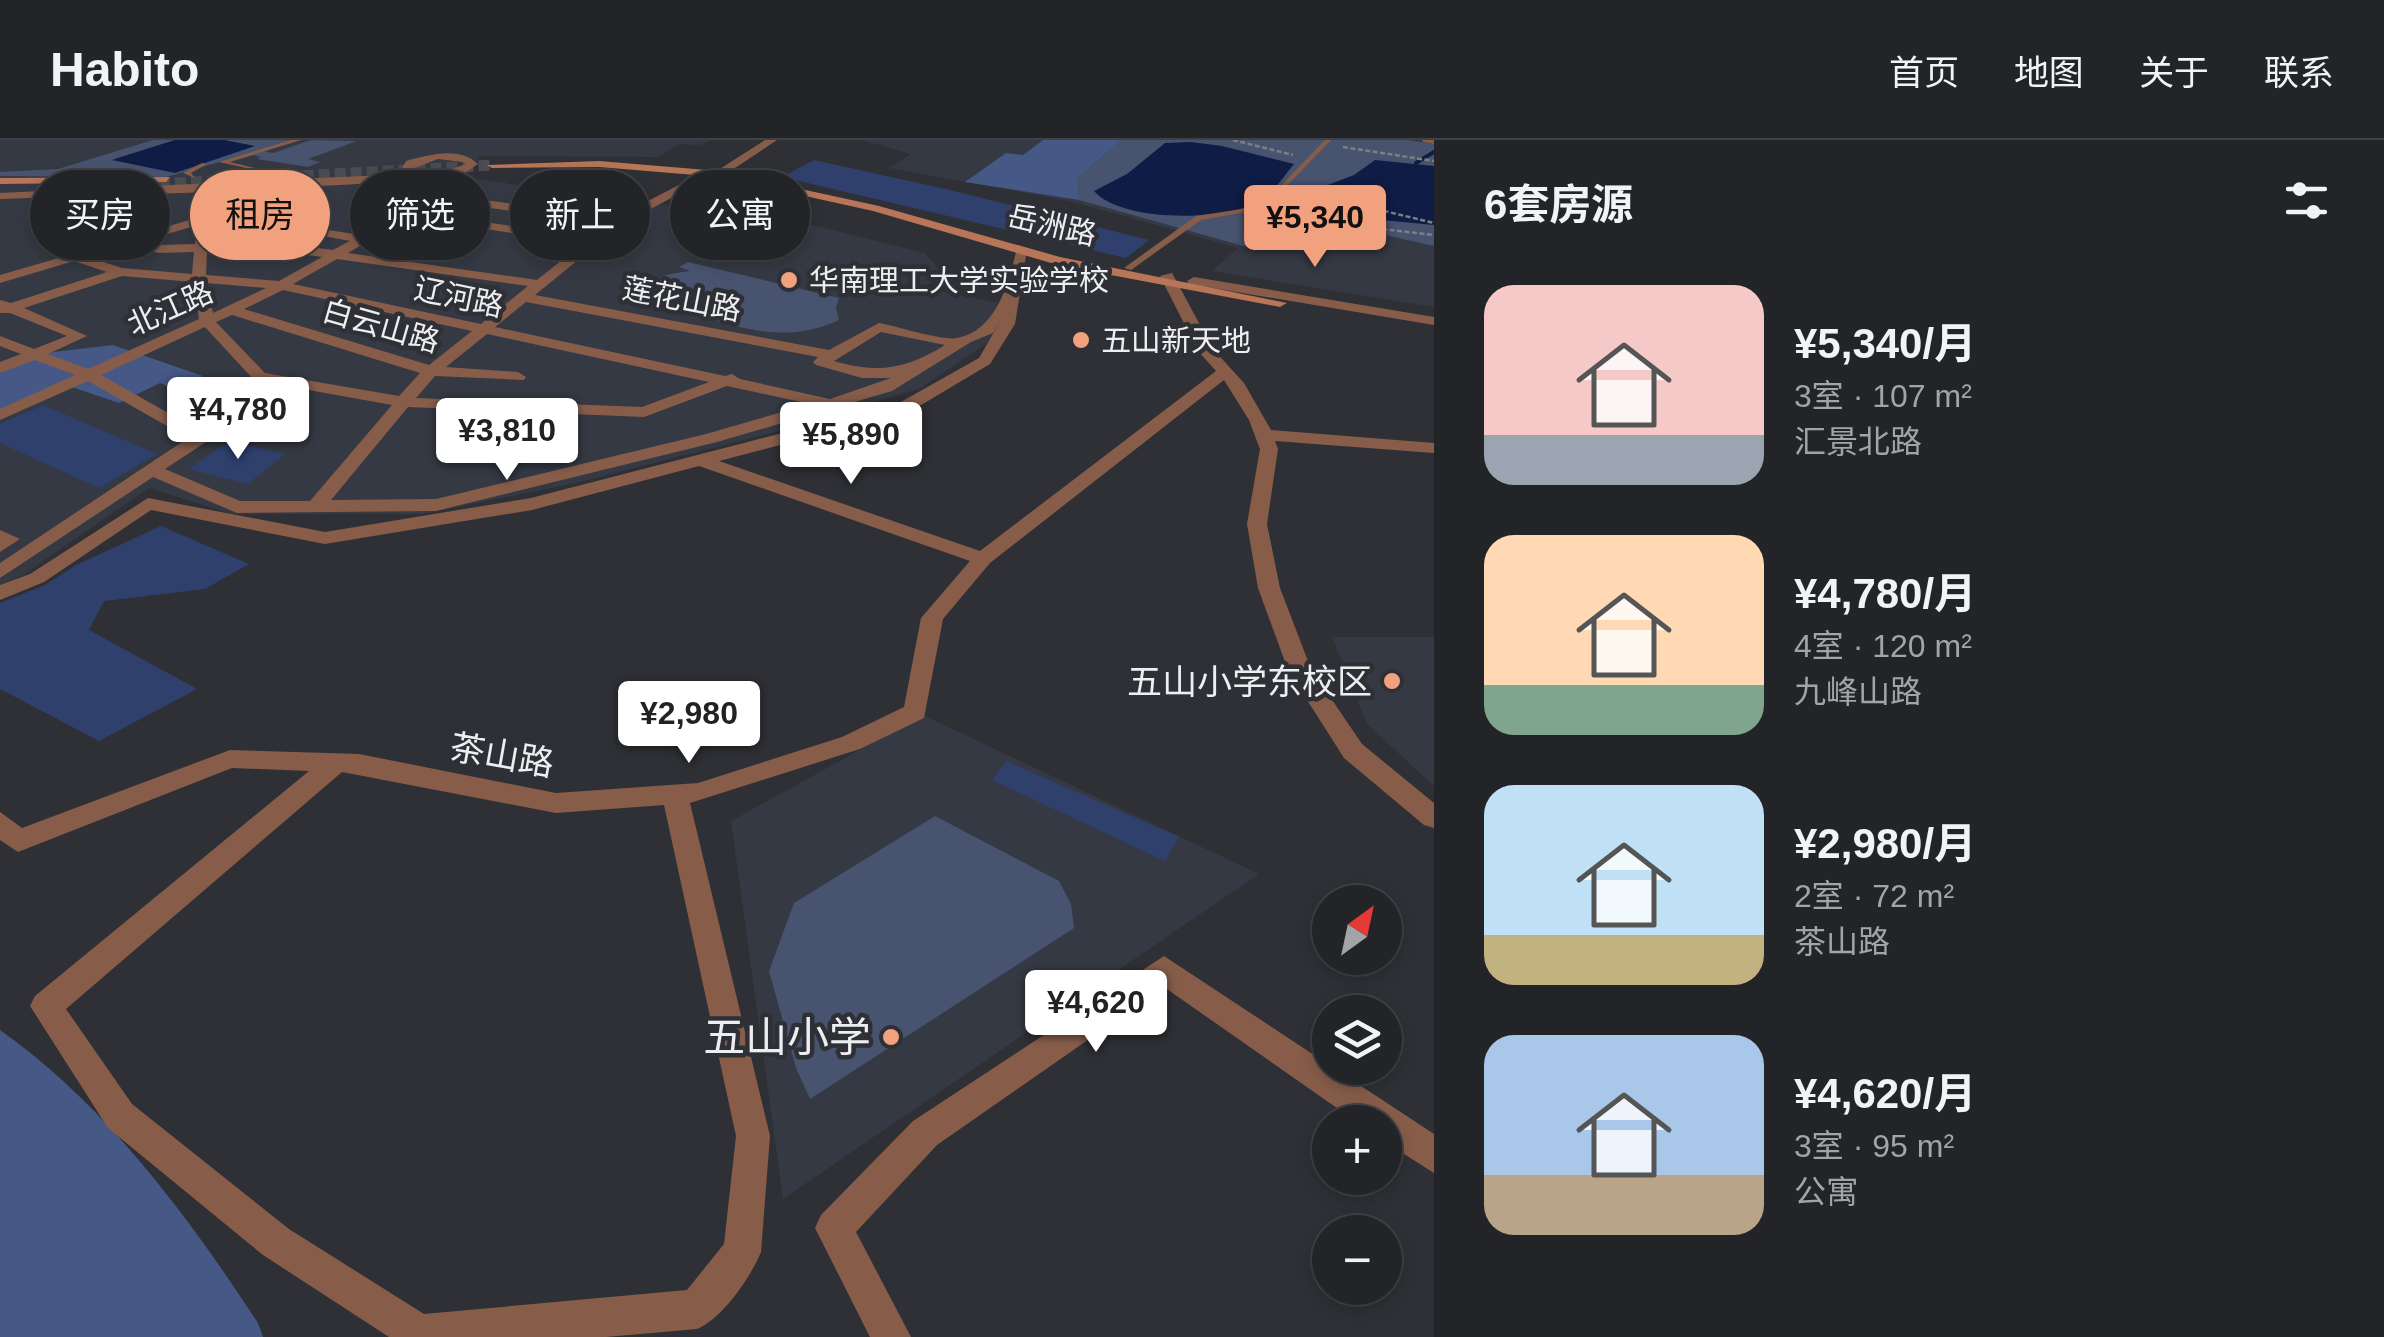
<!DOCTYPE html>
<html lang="zh">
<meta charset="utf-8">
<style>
body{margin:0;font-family:Helvetica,"Noto Sans SC",sans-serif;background:#2a2c30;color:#f1f3f6;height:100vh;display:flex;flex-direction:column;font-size:38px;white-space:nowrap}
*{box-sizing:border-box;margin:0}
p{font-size:32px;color:#a2a4a8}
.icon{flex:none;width:55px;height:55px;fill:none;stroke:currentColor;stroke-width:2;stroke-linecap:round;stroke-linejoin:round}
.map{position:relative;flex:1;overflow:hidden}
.drawer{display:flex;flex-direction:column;background:#222428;width:950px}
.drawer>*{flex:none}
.hud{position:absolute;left:30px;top:30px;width:950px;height:90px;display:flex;gap:20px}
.needle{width:65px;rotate:33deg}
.buttons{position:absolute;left:1312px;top:745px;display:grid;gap:20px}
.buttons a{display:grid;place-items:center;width:90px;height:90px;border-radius:50%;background:#222428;box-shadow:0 5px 15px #0003,0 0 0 2px #3f4145;font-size:50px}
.price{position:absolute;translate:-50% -85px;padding:0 22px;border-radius:10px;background:#fff;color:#222;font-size:32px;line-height:65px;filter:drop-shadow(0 2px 5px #0008)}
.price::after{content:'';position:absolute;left:50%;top:60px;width:30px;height:22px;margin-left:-15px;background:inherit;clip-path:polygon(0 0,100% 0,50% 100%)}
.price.selected{background:#f1a17d;color:#111}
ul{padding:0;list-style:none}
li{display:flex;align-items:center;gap:30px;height:250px;padding:0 50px}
li span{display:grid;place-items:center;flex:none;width:280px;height:200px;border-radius:30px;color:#555}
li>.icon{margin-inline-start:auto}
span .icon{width:120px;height:120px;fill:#fffc;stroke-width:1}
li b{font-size:42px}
h2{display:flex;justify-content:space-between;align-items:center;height:120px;padding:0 50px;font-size:42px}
.chip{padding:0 35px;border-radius:45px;background:#222428;box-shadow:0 5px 15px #0003,0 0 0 2px #3f4145;font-size:35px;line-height:90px}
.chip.selected{background:#f1a17d;color:#111}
header{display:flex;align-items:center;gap:60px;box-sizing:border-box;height:140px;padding:0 50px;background:#222428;border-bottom:2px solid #3f4145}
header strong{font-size:48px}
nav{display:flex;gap:55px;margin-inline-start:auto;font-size:35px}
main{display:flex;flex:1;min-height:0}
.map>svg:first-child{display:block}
</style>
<header>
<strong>Habito</strong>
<nav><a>首页</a><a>地图</a><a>关于</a><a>联系</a></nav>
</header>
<main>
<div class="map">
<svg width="1434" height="1197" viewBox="0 0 1434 1197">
<rect width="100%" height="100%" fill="#2e3035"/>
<!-- built -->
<g fill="#353943">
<polygon points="0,0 711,0 700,5 679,4 659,17 479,16 468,38 817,86 925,113 941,132 925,148 1007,165 990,201 921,248 779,291 580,342 423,374 232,374 149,348 23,435 0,445"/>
<polygon points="861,0 1434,0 1434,167 1212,131 1238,108 1070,61 889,28 911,14"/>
<polygon points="1332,497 1434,497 1434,646 1367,584"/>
<polygon points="923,575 1259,734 783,1059 731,681"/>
</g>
<!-- green -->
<g fill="#48536f">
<polygon points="153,0 175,0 114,19 253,6 224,0 291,0 263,11 273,13 311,0 357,1 308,19 320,22 308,27 257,19 261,17 248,14 166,37 0,36 0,32 58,29"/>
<polygon points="1122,0 1407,0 1434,4 1434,106 1297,75 1247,107 1079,60 1078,38"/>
<path d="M688 122 839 158 836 168 839 180C777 209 725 181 662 165L645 155C651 134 671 134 690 131L679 127Z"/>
<polygon points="935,676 1059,741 1071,764 1074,788 810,959 796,928 769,831 794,763"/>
</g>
<!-- forest -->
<g fill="#455886">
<polygon points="1043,0 1122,0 1078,38 1079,60 965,42 1006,13 1023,15"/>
<polygon points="113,205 203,236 174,249 160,243 119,263 69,246 0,278 0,226 28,215"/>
<path d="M0 890C107 966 187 1075 258 1183L263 1197H0Z"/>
</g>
<!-- water -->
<g fill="#0f1c46">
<polygon points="175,0 224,0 255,6 175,33 112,20"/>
<path d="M1191 2 1222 6 1294 24C1285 35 1275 50 1263 59 1231 82 1121 83 1094 51L1127 34 1165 3Z"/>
<polygon points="1375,20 1434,26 1434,85 1361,78 1321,60 1320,48 1354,35"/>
</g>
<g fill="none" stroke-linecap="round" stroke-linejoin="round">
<!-- stream -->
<polyline stroke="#0f1c46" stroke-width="4" points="1416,23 1434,12"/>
</g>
<!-- building -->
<g fill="#2f406d">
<polygon points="814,20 950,50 1149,100 1126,118 782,37"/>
<polygon points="58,61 108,61 118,66 175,72 98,96 27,62"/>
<polygon points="43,265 157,314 99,348 0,303 0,284"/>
<polygon points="229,301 285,314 248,344 189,329"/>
<polygon points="161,386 249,424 205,449 104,461 89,490 197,549 99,601 0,549 0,463 45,445 76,425"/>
<polygon points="1006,621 1179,697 1165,721 992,640"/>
</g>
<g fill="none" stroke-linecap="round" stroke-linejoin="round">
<!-- secondary-tunnel -->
<polyline stroke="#4b4c51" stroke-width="11" stroke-dasharray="11 5" stroke-linecap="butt" points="159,44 492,25"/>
<!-- path -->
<g stroke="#7e7f83" stroke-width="2.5" stroke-dasharray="5 2.5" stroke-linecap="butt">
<polyline points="1233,0 1293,15"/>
<polyline points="1343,7 1434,21"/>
<polyline points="1288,65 1356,86 1434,95"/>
<polyline points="1324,75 1380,70 1434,83"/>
</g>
<!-- service -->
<g fill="#875d4a" fill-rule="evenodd">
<polygon points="291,0 301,0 230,22 255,28 255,30 219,22"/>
<polygon points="1325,0 1331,0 1272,61 1246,72 1201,80 1131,130 1124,128 1196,76 1242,69 1268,59"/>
<polygon points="202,23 207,24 191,33 195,38 183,33"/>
</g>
<!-- minor -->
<g fill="#875d4a" fill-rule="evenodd">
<path d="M765 0H777L723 36 714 35 621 85 535 155 829 210 879 183C897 186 941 201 957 198 996 191 1008 145 1016 112L1027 109 1015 184 990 224 911 271 719 321 980 411 1216 231 1198 211 1160 136 1172 133 1213 209 1244 243 1271 290 1434 303V313L1275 301 1278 309 1267 384 1280 448 1311 529 1362 604 1434 663V688L1424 685 1344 618 1288 530 1258 448 1247 384 1260 309 1249 280 1224 240 990 423 943 479 924 578 860 609 690 663 770 996 761 1112C750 1138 723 1178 697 1189L606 1197H389L263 1115 108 988 30 866 35 856 309 631 232 628 18 712 0 700V672L22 688 230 610 359 614 556 653 698 643 842 597 904 567 921 478 970 421 699 326 532 370 325 404 151 370 44 442 0 460V445L30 434 148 358 325 392 531 358 899 263 979 218 1001 180 993 193 971 202 892 251 717 302 436 371 237 373 153 337 0 438V423L188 298 88 241 0 280V269L75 235 35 220 0 233V222L21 214 0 206V196L34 209 67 196 10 173H0V160L11 163 107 132 74 121 0 143V135L200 77 211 52 0 59V53L406 34 401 30 406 21C430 15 458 6 478 24L462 35 445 39 453 51 448 55 615 78 706 31 715 32ZM438 19 463 22 466 24 441 33 412 29ZM434 40 441 50 434 53 392 48 364 65V69H372L394 55 425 59 360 95 273 81 267 85 350 101 333 110 275 102 208 104 211 79 223 51ZM438 61 607 84 590 98 419 72ZM409 77 582 104 537 140 348 113ZM198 85 195 104 159 105 143 101ZM129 105 159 113 194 112 192 134 122 128 88 117ZM275 110 322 117 279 141 206 135 207 112ZM337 119 528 146 481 184 293 144ZM122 136 194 142 199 179 88 229 48 214 87 196 24 168ZM207 143 266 148 213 173ZM283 150 472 191 429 225 244 169ZM526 162 818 217 813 222 816 225 862 238H891L830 259 740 239 732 234 725 236 495 187ZM232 175 420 233 399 256 265 233 216 182ZM205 187 254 240 285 246 200 291 101 235ZM881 192 945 205C907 229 878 234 834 221ZM487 194 709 242 642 267 416 258 435 236 524 240 526 237 518 232 446 227ZM727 246 810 264 706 294 436 359 331 360 408 267 644 277ZM303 249 392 265 310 361H240L165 329 206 302ZM342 632 556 673 664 665 736 996 724 1104 687 1150 424 1174 289 1089 132 964 66 869Z"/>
<polygon points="1422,0 1434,0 1434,4 1423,2"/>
<polygon points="0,390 20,399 0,412"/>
<polygon points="1164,816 1434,994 1434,1033 1385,1002 1385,982 1357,982 1164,847 937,1005 856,1092 911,1197 870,1197 815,1088 821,1075 913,981"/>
</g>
<!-- tertiary -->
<polygon fill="#875d4a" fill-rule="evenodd" points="1194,137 1434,177 1434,185 1189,144 1187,141"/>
<!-- secondary -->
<g fill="#b87557" fill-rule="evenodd">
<polygon points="599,21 719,31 879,66 1060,117 1287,163 1280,167 1058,125 873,71 719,37 599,27 492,28 487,25"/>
<polygon points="170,37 166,42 0,44 0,38"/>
</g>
</g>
<!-- markers -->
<g fill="#f1a17d" stroke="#2e3035" stroke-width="4">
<circle cx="789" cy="140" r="10"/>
<circle cx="1081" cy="200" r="10"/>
<circle cx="1392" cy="541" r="10"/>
<circle cx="891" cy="897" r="10"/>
</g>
<g text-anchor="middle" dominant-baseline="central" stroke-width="9" stroke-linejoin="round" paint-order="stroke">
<!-- far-street labels -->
<g font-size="30" fill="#edeef1" stroke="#2e3035">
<text transform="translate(1052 85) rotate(13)">岳洲路</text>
<text transform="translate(459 157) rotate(12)">辽河路</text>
<text transform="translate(682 159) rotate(11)">莲花山路</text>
<text transform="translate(170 168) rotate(-24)">北江路</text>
<text transform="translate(381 186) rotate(16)">白云山路</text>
</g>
<!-- far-poi labels -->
<g font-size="30" fill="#edeef1" stroke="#2e3035" text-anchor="start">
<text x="809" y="140">华南理工大学实验学校</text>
<text x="1101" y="200">五山新天地</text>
</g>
<!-- poi labels -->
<g font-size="35" fill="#edeef1" stroke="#2e3035" text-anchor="end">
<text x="1372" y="541">五山小学东校区</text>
</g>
<!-- street labels -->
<g font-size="35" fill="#edeef1" stroke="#2e3035">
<text transform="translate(502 615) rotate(10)">茶山路</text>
</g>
<!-- near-poi labels -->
<g font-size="42" fill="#edeef1" stroke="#2e3035" text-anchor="end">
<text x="871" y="897">五山小学</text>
</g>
</g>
</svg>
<div class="buttons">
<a><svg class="needle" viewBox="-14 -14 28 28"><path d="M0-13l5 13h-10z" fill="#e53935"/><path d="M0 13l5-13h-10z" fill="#a2a4a8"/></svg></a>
<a><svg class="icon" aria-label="layers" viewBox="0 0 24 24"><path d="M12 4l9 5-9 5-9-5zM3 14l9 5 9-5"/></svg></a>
<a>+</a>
<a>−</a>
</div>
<b class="price selected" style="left:1315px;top:130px">¥5,340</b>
<b class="price" style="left:238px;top:322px">¥4,780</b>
<b class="price" style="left:507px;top:343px">¥3,810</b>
<b class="price" style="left:851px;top:347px">¥5,890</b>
<b class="price" style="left:689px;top:626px">¥2,980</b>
<b class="price" style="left:1096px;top:915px">¥4,620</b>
<div class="hud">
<a class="chip">买房</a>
<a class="chip selected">租房</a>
<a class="chip">筛选</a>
<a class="chip">新上</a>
<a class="chip">公寓</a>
</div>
</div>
<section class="drawer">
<h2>6套房源<svg class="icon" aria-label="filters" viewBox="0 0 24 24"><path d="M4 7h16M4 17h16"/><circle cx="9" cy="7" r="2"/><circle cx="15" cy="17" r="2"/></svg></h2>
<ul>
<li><span style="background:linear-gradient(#f6c9c9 75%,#9aa5b1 0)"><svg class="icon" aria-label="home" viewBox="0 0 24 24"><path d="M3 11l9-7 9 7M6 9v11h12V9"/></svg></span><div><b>¥5,340/月</b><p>3室 · 107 m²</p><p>汇景北路</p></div></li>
<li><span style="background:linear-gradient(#ffd9b3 75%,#7fa58c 0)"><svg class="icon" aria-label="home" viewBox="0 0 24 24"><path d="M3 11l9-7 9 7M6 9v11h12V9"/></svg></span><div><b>¥4,780/月</b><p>4室 · 120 m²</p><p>九峰山路</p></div></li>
<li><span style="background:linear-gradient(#bfe0f5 75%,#c2b280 0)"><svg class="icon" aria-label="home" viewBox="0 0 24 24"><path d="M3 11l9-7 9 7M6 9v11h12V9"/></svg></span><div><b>¥2,980/月</b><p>2室 · 72 m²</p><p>茶山路</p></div></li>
<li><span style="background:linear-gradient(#a9c7e8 70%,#b9a48a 0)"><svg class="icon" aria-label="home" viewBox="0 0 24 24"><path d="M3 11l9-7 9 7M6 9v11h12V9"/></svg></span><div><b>¥4,620/月</b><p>3室 · 95 m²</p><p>公寓</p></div></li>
</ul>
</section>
</main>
